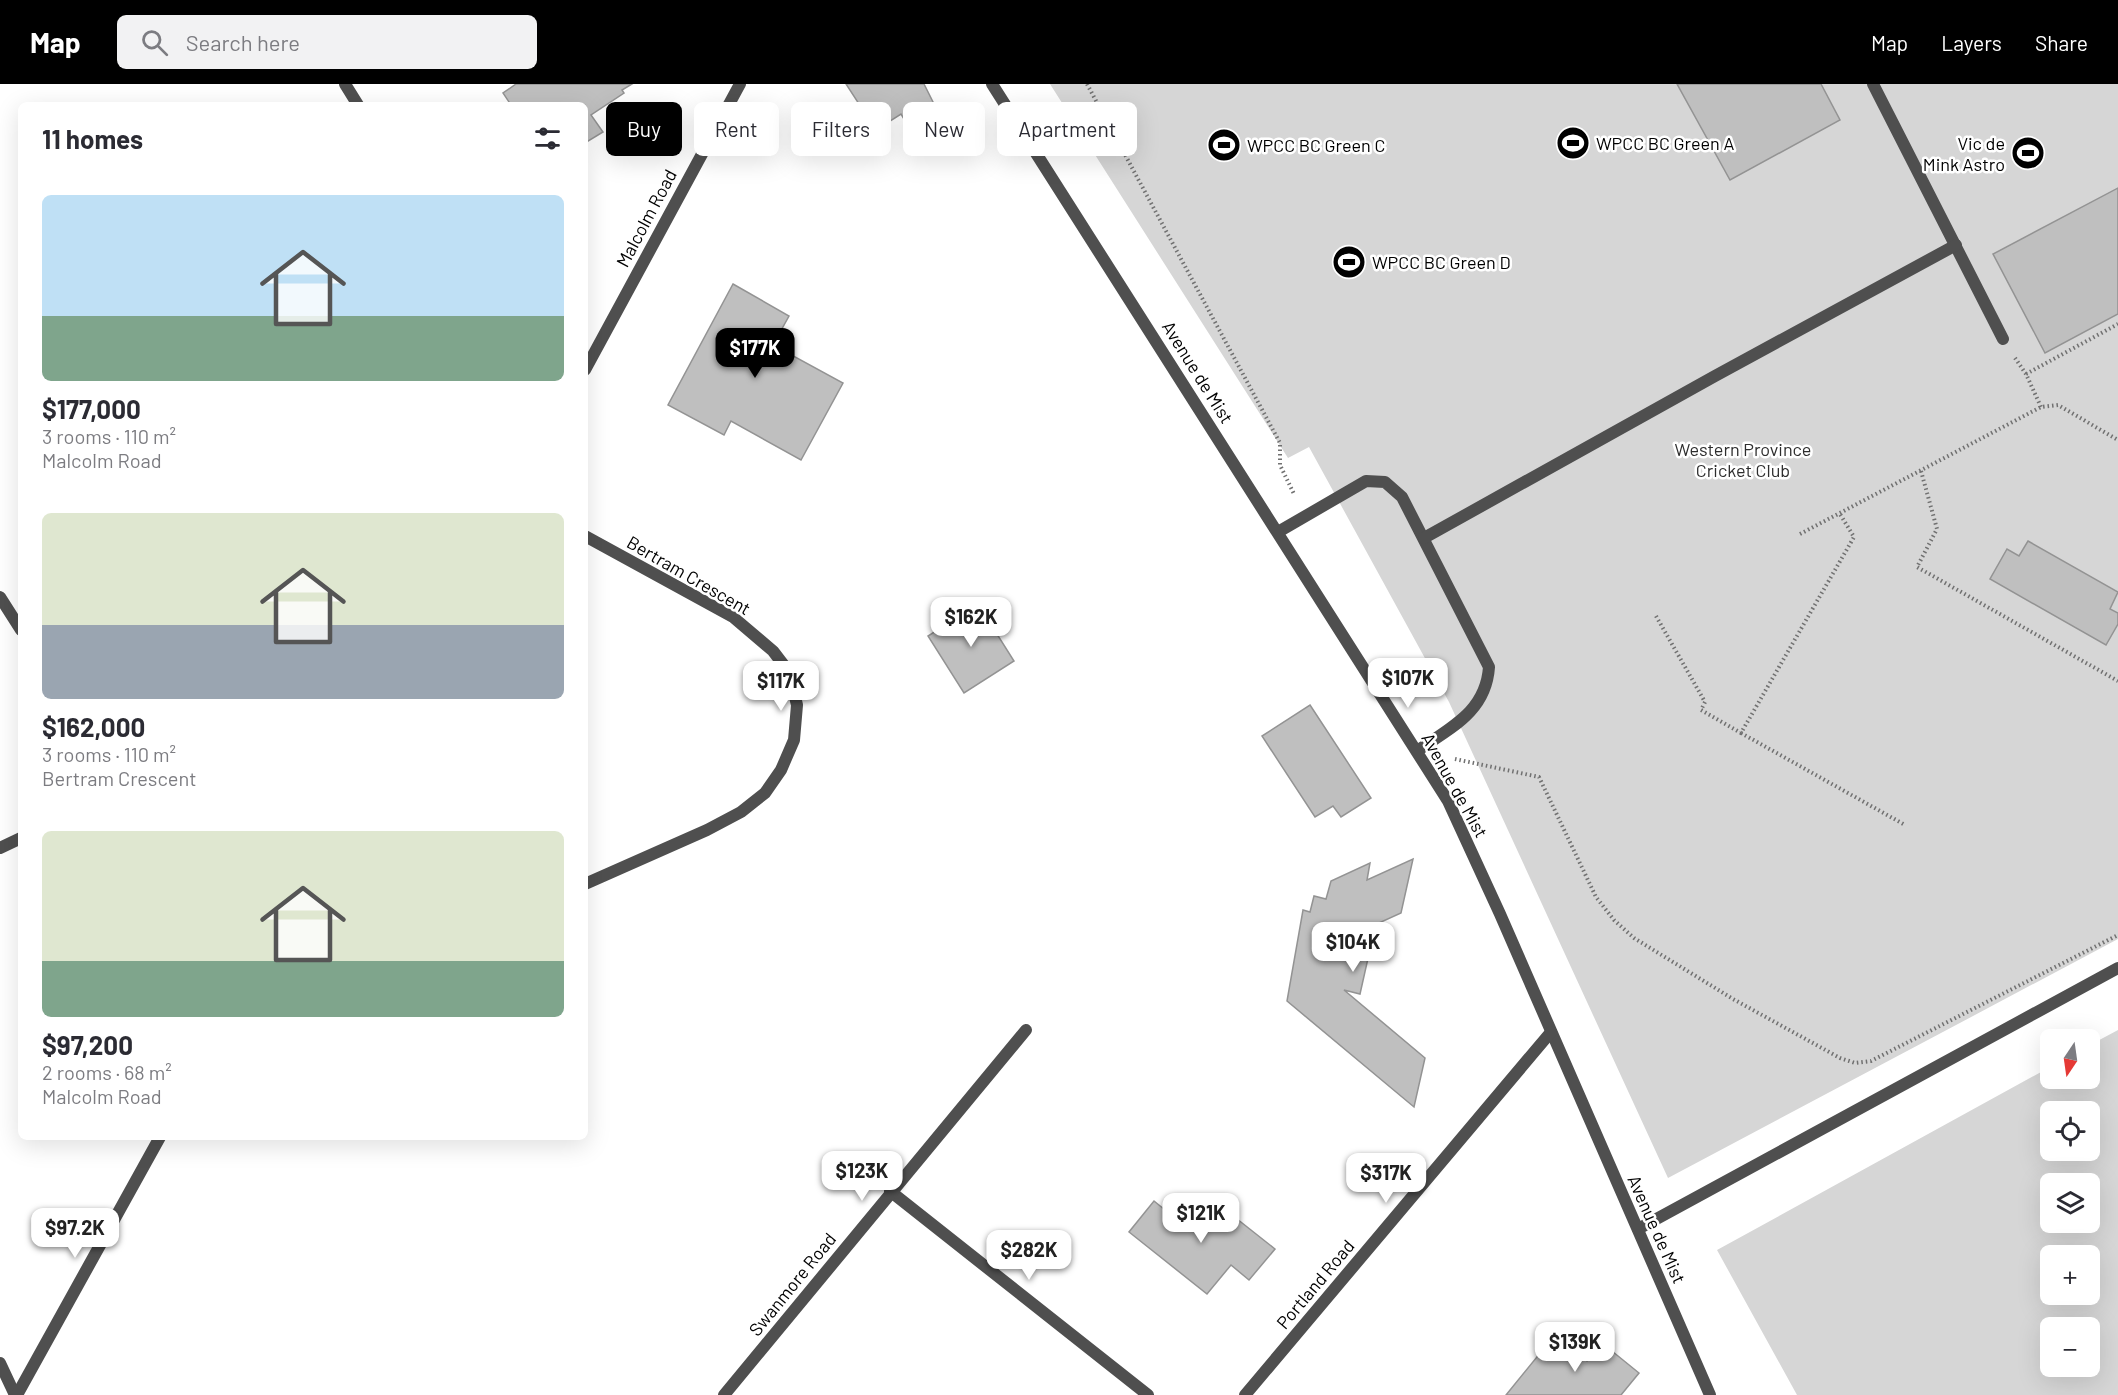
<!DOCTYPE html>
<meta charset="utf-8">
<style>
body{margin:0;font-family:Barlow,sans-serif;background:#f2f2f3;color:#2b2b33;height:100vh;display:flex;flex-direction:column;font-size:22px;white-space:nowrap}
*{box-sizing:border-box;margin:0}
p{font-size:20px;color:#7c7c81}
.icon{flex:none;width:33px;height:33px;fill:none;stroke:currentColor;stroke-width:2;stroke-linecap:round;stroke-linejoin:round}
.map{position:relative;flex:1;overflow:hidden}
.panel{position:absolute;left:18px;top:18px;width:570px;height:1038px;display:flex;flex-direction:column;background:#fff;border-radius:9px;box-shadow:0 6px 24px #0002}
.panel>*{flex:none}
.banner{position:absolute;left:606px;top:18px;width:570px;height:54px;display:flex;gap:12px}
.needle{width:39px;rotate:193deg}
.controls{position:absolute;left:2040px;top:945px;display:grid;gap:12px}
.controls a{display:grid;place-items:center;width:60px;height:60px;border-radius:9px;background:#fff;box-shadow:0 6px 24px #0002;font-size:30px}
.price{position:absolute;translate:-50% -51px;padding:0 14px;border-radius:12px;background:#fff;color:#222;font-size:20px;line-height:39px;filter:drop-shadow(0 2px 3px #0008)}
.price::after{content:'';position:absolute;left:50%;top:36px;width:18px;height:14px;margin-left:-9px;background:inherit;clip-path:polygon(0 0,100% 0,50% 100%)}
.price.current{background:#000;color:#fff}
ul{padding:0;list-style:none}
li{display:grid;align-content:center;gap:12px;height:318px;padding:0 24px}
li span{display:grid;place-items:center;height:186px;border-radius:9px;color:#555}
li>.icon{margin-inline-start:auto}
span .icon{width:108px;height:108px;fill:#fffc;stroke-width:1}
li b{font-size:26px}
h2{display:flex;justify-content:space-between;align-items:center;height:72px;padding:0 24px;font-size:26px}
.tag{padding:0 21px;border-radius:9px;background:#fff;box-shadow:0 6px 24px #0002;font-size:21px;line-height:54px}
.tag.current{background:#000;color:#fff}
header{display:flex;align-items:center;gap:36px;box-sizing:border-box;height:84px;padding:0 30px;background:#000;color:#fff}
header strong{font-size:28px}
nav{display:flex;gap:33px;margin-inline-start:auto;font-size:21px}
.search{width:420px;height:54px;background:#f2f2f3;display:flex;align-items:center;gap:15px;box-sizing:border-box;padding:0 21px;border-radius:9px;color:#7c7c81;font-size:22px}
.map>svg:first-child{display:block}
</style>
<header>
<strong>Map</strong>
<div class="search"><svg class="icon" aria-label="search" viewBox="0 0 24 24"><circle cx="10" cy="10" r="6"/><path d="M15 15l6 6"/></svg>Search here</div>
<nav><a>Map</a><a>Layers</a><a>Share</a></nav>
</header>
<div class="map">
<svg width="2118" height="1311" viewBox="0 0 2118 1311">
<rect width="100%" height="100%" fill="#fff"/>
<!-- green -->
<g fill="#d6d6d6" fill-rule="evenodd">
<polygon points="1050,0 2118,0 2118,855 1668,1094 1449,618 1309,363 1288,374"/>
<path d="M2118 946V1311H1797L1717 1166 2050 983V994H2090V961ZM2050 1028H2090V1066H2050ZM2050 1100H2090V1138H2050ZM2050 1172H2090V1210H2050ZM2050 1244H2090V1282H2050Z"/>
</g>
<!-- building -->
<g fill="#bfbfbf" stroke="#939393" stroke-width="1.5">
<polygon points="516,0 632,0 622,6 624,9 591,31 603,48 585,59 585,21 511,21 503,9"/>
<polygon points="846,0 924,0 935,22 907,40 901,30 884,41 880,34 872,40"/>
<polygon points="1677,0 1821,0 1840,36 1730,96"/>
<polygon points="2118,104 2118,230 2045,269 1993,170"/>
<polygon points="733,200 789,232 773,261 843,299 801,376 731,337 724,351 668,321"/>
<polygon points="2028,457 2118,508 2110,525 2118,529 2118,540 2106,561 1990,495 2007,465 2019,472"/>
<polygon points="978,520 1014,577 964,609 928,552"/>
<polygon points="1310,621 1371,714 1341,733 1333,722 1315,733 1262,652"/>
<polygon points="1413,775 1401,829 1359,848 1373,852 1360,910 1344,906 1425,974 1414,1023 1287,917 1303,826 1310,828 1314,812 1326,815 1331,797 1370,779 1367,796"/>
<polygon points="1184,1112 1207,1130 1203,1134 1220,1147 1232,1131 1275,1165 1249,1196 1231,1181 1207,1210 1129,1148 1154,1117 1170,1130"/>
<polygon points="1554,1252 1587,1277 1602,1259 1639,1289 1621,1311 1506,1311"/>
</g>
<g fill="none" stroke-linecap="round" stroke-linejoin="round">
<!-- path -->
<g stroke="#717171" stroke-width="4" stroke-dasharray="1.5 3" stroke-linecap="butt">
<polyline points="1087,0 1280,359 1280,381 1294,410"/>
<polyline points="2015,274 2026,290 2041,323"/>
<polyline points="2026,290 2118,240"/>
<polyline points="1921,387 1937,445 1917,483 2118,597"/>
<polyline points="1800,450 2041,323 2058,321 2118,356"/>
<polyline points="1656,532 1705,618 1701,626 1741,649 1854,453 1840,430"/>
<polyline points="1741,649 1905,741"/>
<polyline points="1455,675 1539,693 1596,813 1614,836 1634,854 1733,915 1840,974 1855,979 1871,977 2118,851"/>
</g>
<!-- lane -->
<g stroke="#4f4f4f" stroke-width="12">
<polyline points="1873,0 2003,255"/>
<path d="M1278 448 1366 397 1385 398 1402 413 1489 583C1486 628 1450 644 1417 667"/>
<polyline points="1424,454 1715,292 1956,161"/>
<polyline points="1638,1145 2118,884"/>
</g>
<!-- street -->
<g stroke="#4f4f4f" stroke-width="12">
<polyline points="345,0 358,21"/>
<polyline points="992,0 1448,717 1500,830 1710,1311"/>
<polyline points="585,286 740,0"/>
<polyline points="585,452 733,533 773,567 789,588 797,621 794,656 781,686 765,709 741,728 707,746 585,800"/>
<polyline points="0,513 21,546"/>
<polyline points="0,764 21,754"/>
<polyline points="890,1107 1148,1311"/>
<polyline points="0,1279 15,1311"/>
<polyline points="17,1311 160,1053"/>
<polyline points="724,1311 1026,946"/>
<polyline points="1245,1311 1551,948"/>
</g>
</g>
<!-- icons -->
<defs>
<g id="stadium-disc" transform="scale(1.725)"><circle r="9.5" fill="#000" stroke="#fff"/><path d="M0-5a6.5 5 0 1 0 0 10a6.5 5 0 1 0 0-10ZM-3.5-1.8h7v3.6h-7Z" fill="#fff"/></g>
</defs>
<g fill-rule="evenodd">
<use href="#stadium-disc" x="1573" y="59"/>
<use href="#stadium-disc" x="1224" y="61"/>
<use href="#stadium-disc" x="2028" y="69"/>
<use href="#stadium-disc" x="1349" y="178"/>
</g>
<g text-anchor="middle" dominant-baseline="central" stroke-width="5" stroke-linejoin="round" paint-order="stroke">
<!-- poi labels -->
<g font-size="18" fill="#000" stroke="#fff" text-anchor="start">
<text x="1596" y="59">WPCC BC Green A</text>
<text x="2005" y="59" text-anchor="end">Vic de<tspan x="2005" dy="21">Mink Astro</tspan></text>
<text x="1247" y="61">WPCC BC Green C</text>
<text x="1372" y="178">WPCC BC Green D</text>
</g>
<!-- street labels -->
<g font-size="18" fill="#000" stroke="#fff">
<text transform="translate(646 134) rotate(-62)">Malcolm Road</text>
<text transform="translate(1198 288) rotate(58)">Avenue de Mist</text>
<text transform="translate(689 491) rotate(30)">Bertram Crescent</text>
<text transform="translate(1455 701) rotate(61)">Avenue de Mist</text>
<text transform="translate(1657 1145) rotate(66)">Avenue de Mist</text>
<text transform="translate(792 1200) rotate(-51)">Swanmore Road</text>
<text transform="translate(1315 1200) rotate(-50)">Portland Road</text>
</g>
<!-- park labels -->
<g font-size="18" fill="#2d2d2d" stroke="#fff">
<text x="1743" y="365">Western Province<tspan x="1743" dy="21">Cricket Club</tspan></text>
</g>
</g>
</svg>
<div class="controls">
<a><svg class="needle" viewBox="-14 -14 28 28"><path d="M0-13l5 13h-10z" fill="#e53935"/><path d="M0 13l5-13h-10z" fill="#7c7c81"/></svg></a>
<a><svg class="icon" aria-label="locate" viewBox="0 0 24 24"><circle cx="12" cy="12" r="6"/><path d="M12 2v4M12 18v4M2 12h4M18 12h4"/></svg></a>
<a><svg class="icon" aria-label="layers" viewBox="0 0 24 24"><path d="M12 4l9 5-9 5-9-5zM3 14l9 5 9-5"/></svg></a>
<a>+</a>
<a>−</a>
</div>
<b class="price current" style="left:755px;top:295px">$177K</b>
<b class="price" style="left:971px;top:564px">$162K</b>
<b class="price" style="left:1408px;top:625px">$107K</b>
<b class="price" style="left:781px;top:628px">$117K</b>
<b class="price" style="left:1353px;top:889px">$104K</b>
<b class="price" style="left:862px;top:1118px">$123K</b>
<b class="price" style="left:1386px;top:1120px">$317K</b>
<b class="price" style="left:1201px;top:1160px">$121K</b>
<b class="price" style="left:75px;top:1175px">$97.2K</b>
<b class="price" style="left:1029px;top:1197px">$282K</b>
<b class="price" style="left:1575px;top:1289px">$139K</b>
<div class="banner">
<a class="tag current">Buy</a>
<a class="tag">Rent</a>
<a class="tag">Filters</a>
<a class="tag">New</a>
<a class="tag">Apartment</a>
</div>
<section class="panel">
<h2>11 homes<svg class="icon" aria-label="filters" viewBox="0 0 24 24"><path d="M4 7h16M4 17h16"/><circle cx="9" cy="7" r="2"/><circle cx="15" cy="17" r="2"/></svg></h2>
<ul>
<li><span style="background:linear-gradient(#bfe0f5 65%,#7fa58c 0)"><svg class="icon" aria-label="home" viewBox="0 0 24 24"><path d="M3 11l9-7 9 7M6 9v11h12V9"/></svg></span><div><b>$177,000</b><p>3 rooms · 110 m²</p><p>Malcolm Road</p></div></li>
<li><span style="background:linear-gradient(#dfe7d0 60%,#9aa5b1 0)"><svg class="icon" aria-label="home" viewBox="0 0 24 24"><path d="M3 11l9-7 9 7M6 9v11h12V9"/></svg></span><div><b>$162,000</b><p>3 rooms · 110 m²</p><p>Bertram Crescent</p></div></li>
<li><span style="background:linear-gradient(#dfe7d0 70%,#7fa58c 0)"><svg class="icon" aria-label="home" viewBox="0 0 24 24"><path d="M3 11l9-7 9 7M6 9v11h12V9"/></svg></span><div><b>$97,200</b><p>2 rooms · 68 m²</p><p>Malcolm Road</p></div></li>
</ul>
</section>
</div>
